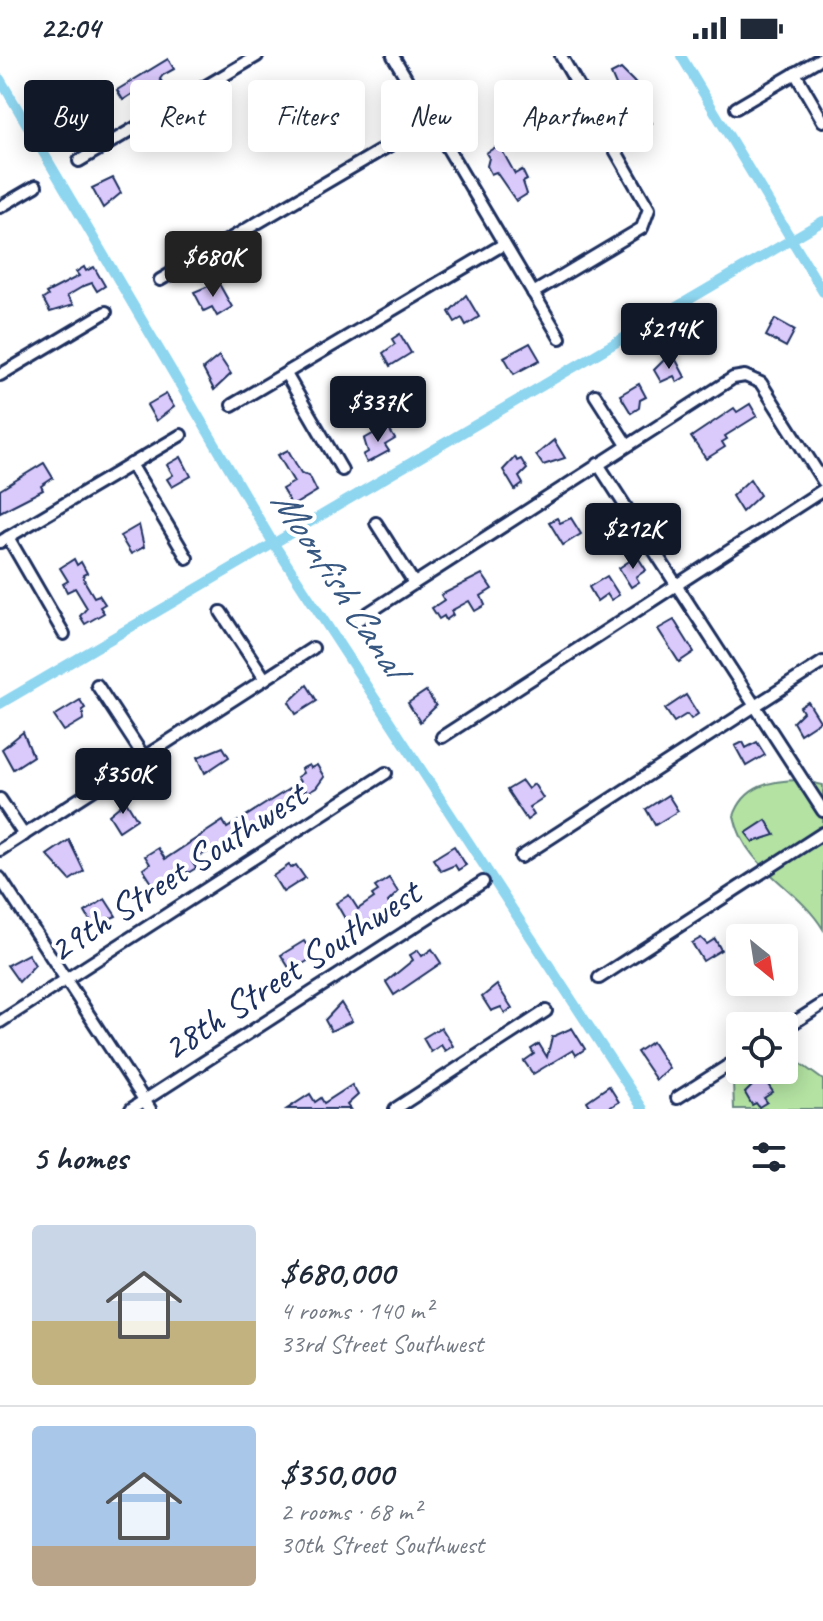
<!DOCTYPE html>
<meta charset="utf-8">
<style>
body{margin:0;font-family:Caveat,sans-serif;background:#f6f6f7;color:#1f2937;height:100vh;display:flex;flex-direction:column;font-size:30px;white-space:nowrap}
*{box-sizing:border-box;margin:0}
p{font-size:26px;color:#747a83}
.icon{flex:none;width:44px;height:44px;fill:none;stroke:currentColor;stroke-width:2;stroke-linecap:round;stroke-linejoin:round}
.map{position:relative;height:1053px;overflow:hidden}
.sheet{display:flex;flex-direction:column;background:#fff;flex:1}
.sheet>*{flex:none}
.hud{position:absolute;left:24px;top:24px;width:776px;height:72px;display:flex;gap:16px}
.needle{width:52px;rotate:150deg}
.buttons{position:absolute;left:726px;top:868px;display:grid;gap:16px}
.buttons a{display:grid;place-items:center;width:72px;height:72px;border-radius:8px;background:#fff;box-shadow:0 4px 20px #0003;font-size:40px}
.price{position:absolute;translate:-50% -68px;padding:0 18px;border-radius:8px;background:#111827;color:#fff;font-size:26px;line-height:52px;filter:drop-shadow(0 2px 4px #0008)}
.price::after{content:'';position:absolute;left:50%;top:48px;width:24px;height:18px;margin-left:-12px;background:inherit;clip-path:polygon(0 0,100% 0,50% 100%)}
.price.selected{background:#222;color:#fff}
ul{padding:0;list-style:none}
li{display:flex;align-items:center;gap:24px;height:200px;padding:0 32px}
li+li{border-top:2px solid #e0e1e3}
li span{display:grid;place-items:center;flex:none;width:224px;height:160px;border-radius:8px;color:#555}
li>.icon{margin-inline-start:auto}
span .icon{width:96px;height:96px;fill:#fffc;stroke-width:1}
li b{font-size:34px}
h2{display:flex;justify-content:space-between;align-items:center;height:96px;padding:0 32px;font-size:34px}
.tag{padding:0 28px;border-radius:8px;background:#fff;box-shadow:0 4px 20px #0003;font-size:28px;line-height:72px}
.tag.selected{background:#111827;color:#fff}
.status{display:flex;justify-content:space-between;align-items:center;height:56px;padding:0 40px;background:#fff;direction:ltr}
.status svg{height:22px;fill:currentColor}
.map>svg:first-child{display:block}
</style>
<div class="status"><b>22:04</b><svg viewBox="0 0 49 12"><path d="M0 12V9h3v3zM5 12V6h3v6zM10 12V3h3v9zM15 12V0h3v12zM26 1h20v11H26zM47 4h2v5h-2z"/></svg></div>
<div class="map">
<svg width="823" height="1053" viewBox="0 0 823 1053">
<rect width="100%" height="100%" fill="#fff"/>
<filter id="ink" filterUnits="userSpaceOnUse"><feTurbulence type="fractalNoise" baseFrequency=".0125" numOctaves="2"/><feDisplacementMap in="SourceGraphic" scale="16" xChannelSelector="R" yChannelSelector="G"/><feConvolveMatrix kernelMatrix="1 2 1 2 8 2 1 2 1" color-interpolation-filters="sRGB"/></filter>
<g filter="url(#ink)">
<!-- green -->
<g fill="#b3e2a2" stroke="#678880" stroke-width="2">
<path d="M800 724 823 729V873C797 830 745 813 734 760 744 730 771 724 800 724Z"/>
<polygon points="801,1008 823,1024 823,1053 734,1053 733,1025 756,1014 784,1014 784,1009"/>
</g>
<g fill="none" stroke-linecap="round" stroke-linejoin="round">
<!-- canal -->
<g stroke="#8ed5ef" stroke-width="10">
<polyline points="681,0 823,236"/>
<polyline points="0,23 272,485 643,1053"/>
<polyline points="0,648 823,165"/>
</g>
</g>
<!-- building -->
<g fill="#dac9fb" stroke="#1b2f5e" stroke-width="2">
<polygon points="168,3 174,13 163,19 160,23 164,29 142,42 134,37 123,44 117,34"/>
<polygon points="621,13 635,27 631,30 633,36 652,67 638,75 635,70 632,72 612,37 618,34 611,18"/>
<polygon points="462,27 473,45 454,56 449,34"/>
<polygon points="558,53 564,63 570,60 575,68 555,79 544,61"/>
<polygon points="191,68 197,74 205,69 212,80 193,91 183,73"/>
<polygon points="499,89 515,118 522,114 527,124 523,126 527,138 516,145 496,116 491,118 487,110 489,102 486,97"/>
<polygon points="113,122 121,137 103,152 92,132"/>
<polygon points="84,211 86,215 94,211 105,230 97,235 92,227 84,230 67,240 73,249 50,256 43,243 48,240 46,237 79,220 76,216"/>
<polygon points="218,226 232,251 217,260 212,251 204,255 194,236"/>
<polygon points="466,239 479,261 466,269 462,262 455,266 449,256"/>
<polygon points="775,263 795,274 786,291 766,280"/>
<polygon points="400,278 411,297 390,310 383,297 395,288 392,283"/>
<polygon points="530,287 540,304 514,318 504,301"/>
<polygon points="219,300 231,318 214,334 203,313"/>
<polygon points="666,302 668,306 675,302 685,321 677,326 674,320 661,326 654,314"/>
<polygon points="639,328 646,341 640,344 639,352 631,357 620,339"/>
<polygon points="166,338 174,351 156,365 147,349"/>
<polygon points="750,348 757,360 725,380 727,383 722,386 725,391 706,403 691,381 734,352 737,356"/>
<polygon points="387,370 395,383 385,389 389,395 367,407 363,399 368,396 364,383"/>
<polygon points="554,384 565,402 543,409 536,399"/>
<polygon points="288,394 301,417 309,419 317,435 292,450 282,433 294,426 278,399"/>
<polygon points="181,401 191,420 172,431 167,423 173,419 167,409"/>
<polygon points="515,401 517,405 521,403 527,413 519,421 523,428 515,434 503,414"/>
<polygon points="44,407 53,422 41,430 43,434 0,456 0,434"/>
<polygon points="750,423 760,439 742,456 732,440"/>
<polygon points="557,462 560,467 571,462 581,478 563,489 549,466"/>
<polygon points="139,469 144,491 131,498 120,480"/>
<polygon points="637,500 646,514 636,521 639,526 631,531 619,512"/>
<polygon points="74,503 77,509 81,506 87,517 83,519 85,526 94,541 99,539 105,548 100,551 104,557 85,568 80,560 87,552 75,532 67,536 63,528 68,525 60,512"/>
<polygon points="482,518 492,533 481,540 485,549 475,555 469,545 451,555 453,559 446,564 444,560 439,563 432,552 444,544 441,539"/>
<polygon points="607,520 619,539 611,544 607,538 597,545 589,531"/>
<polygon points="674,564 694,596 679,606 658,573"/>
<polygon points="307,629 317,645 296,658 289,646"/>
<polygon points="426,635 436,650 420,666 408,647"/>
<polygon points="686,639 698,658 691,663 687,658 674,666 665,653"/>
<polygon points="80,644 85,652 82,654 84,663 64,675 54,660"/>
<polygon points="808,646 820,665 800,678 793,666 803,656 800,651"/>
<polygon points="23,676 33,700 13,713 2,693"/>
<polygon points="743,686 746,692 757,686 765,699 746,710 735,690"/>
<polygon points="223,691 229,701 205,717 198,701"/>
<polygon points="309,709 311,712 317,709 324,721 316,732 307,737 305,734 264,761 267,766 260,771 258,768 250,771 226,788 199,800 192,806 196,812 188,817 186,814 155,832 143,813 150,808 145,800 158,792 165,803 223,765 227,772 300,726 297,721 303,717 301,713"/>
<polygon points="522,725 528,733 534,728 543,742 529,751 534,759 527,764 507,734"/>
<polygon points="668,739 678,755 655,769 646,753"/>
<polygon points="126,745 137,763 119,775 109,759"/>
<polygon points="766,764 775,779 753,786 746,777"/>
<polygon points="69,784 84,815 70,824 47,799"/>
<polygon points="454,790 466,809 458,814 455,809 441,815 433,803"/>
<polygon points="289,809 291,812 296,809 305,822 283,836 273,820"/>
<polygon points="389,822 398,836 388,846 390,851 371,863 374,868 367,872 363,866 351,873 336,847 349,839 358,853 374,842 372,839 378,835 375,831"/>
<polygon points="105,843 116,860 93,870 85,856"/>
<polygon points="701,882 707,888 715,883 721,894 703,905 692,887"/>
<polygon points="304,885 314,901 291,915 281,899"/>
<polygon points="432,893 441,907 394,939 386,926 413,904 410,899 418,894 422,900"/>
<polygon points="28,898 35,909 19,926 7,909"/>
<polygon points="497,929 512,952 505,957 501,951 491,955 482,941"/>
<polygon points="341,947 352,965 331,975 325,964"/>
<polygon points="441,971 453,990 445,995 441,989 431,996 423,982"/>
<polygon points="572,972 585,993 576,999 573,994 533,1018 524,1005 534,998 531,993 539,988 547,1001 552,981"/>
<polygon points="652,986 669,1012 656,1024 637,996"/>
<polygon points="762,1020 773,1036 764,1042 767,1046 759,1051 756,1047 752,1049 745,1037"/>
<polygon points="352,1029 358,1039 347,1049 350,1053 287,1053 310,1038 315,1046 321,1042 324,1047"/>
<polygon points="609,1030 619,1046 607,1053 592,1053 587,1045"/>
</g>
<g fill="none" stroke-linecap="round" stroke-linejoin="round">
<!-- street casing -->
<g stroke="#1b2f5e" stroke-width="16">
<g id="street">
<polyline points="393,0 560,282"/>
<polyline points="795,17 823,65"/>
<polyline points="736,52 823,1"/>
<polyline points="79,105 257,0"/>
<polyline points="0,151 36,130"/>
<polyline points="160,224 431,65"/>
<polyline points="533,237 642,172 649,153 561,0"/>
<polyline points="286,318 342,414"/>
<polyline points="0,319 106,256"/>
<polyline points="595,339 627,389"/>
<polyline points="232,349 504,188"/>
<polyline points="131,408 187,502"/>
<polyline points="598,408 823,755"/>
<polyline points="376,467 414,527"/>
<polyline points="8,481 64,578"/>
<polyline points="0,486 181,379"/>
<polyline points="221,556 265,623"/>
<polyline points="359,563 733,322 745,320 761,327 823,425"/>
<polyline points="97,629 144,701"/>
<polyline points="442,681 823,434"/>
<polyline points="0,743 24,779"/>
<polyline points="0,794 313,592"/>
<polyline points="521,801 823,606"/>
<polyline points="0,822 150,1053"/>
<polyline points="599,922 823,777"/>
<polyline points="0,966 386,717"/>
<polyline points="784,973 823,948"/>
<polyline points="677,1042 740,1002"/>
<polyline points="131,1053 483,826"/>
<polyline points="395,1053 546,955"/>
</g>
</g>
<!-- street -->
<use href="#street" stroke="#fff" stroke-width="10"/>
</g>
</g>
<g text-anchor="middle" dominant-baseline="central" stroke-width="8" stroke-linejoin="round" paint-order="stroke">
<!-- street labels -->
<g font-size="38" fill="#1b2f5e" stroke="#fff">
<text transform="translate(177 816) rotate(-33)">29th Street Southwest</text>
<text transform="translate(291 914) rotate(-33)">28th Street Southwest</text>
</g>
<!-- water labels -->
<g font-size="40" font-style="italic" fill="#385882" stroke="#fff">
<text transform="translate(339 526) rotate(57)">Moonfish Canal</text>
</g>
</g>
</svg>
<div class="buttons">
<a><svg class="needle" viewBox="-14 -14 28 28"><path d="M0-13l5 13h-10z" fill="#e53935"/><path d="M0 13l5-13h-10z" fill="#747a83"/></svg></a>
<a><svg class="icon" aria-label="locate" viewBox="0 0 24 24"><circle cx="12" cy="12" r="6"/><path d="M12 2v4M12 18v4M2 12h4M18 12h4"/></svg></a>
</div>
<b class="price selected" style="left:213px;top:243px">$680K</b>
<b class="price" style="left:669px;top:315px">$214K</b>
<b class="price" style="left:378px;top:388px">$337K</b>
<b class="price" style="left:633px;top:515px">$212K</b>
<b class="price" style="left:123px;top:760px">$350K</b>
<div class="hud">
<a class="tag selected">Buy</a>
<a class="tag">Rent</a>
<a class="tag">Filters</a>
<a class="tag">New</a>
<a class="tag">Apartment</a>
</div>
</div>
<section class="sheet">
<h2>5 homes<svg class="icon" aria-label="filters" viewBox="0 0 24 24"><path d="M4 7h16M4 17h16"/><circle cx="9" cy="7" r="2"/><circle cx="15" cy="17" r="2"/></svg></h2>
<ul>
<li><span style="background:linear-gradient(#c9d6e8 60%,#c2b280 0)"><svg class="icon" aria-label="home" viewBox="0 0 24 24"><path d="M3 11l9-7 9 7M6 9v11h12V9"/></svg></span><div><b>$680,000</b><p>4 rooms · 140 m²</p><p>33rd Street Southwest</p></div></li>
<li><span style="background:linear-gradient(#a9c7e8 75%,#b9a48a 0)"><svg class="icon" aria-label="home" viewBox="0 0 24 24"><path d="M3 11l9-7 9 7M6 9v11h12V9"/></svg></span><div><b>$350,000</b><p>2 rooms · 68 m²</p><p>30th Street Southwest</p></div></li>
</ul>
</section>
